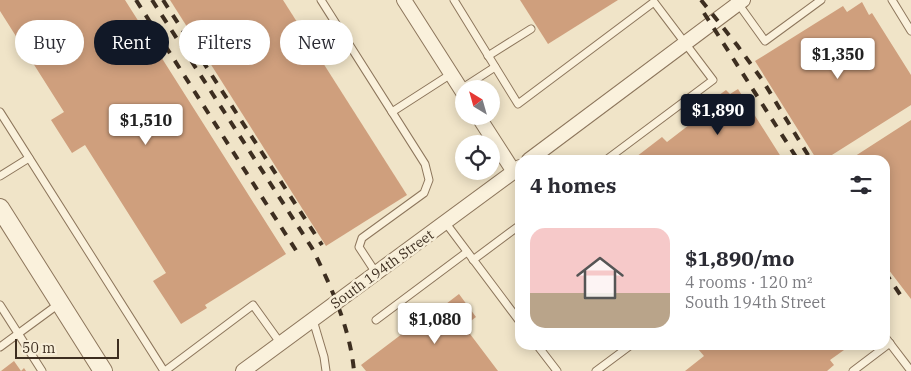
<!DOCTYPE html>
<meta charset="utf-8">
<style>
body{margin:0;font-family:"IBM Plex Serif",serif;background:#f2f2f3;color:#2b2b33;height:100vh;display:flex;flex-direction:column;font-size:19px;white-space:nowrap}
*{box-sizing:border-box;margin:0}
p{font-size:16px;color:#7c7c81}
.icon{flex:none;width:28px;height:28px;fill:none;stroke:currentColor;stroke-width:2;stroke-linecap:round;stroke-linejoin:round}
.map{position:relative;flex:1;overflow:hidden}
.details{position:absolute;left:515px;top:155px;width:375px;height:195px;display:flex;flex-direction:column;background:#fff;border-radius:15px;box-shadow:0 2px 12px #0003}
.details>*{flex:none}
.hud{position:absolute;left:15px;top:20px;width:425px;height:45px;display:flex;gap:10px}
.needle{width:32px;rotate:323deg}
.buttons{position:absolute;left:455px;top:80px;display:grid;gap:10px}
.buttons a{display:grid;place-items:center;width:45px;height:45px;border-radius:50%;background:#fff;box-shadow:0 2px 12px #0003;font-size:25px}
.scale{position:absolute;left:15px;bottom:12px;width:104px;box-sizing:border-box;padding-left:5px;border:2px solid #3d2e20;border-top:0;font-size:14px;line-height:18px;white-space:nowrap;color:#3d2e20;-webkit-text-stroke:4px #f7eed8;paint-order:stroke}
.price{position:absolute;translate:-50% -42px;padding:0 11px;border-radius:5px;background:#fff;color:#222;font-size:16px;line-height:32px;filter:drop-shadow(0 1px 2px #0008)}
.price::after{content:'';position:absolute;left:50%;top:30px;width:15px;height:11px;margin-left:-8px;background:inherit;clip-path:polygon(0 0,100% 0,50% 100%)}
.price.on{background:#111827;color:#fff}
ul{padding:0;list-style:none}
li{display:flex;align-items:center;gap:15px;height:125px;padding:0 15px}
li+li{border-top:1px solid #e1e1e2}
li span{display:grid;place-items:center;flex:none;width:140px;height:100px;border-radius:15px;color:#555}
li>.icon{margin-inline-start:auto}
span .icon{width:60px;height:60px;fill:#fffc;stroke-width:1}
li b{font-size:21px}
h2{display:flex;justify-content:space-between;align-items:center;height:60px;padding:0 15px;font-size:21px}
.pill{padding:0 18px;border-radius:22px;background:#fff;box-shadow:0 2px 12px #0003;font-size:18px;line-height:45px}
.pill.on{background:#111827;color:#fff}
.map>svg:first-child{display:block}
</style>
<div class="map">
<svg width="911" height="371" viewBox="0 0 911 371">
<rect width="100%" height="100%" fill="#f0e4c8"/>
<!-- building -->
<g fill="#cf9f7d">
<polygon points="0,0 125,0 286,254 205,305 207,308 181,324 153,281 166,273 85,145 72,153 51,120 64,112 0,11"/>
<polygon points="170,0 283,0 407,195 326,246"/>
<polygon points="520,0 618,0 548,44"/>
<polygon points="862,2 869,15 872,13 911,75 911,105 824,160 817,160 755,61 843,6 847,12"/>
<polygon points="738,89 783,160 632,160 662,137 667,142 711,108 708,103 726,90 730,94"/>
<polygon points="911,120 911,299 885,265 885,160 849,160"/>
<polygon points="459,294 476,317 464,326 498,371 366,371 361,365 427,315 429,317"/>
<polygon points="703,345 851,345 830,360 834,365 827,371 685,371 704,356 698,349"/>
<polygon points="14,361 21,371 24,368 26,371 1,371"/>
</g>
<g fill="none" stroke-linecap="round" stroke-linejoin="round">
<!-- service casing -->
<g stroke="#8d765c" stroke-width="9">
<g id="service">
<polyline points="321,0 425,164 429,180 424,193 362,238 359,247 376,273"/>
<polyline points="454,0 518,104 654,2 713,80 606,160"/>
<polyline points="892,0 911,31"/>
<polyline points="737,2 765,41 821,0"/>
<polyline points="488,56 531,29"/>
<polyline points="461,89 495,67"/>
<polyline points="0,112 164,371"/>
<polyline points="392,112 451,74"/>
<polyline points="0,176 29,158"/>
<polyline points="445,222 520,322"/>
<polyline points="473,260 520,225"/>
<polyline points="0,305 42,371"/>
<polyline points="313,320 324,357 326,371"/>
<polyline points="376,320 467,252"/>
<polyline points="885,337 911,371"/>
<polyline points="537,345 557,371"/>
<polyline points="0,347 60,303"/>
<polyline points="165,371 253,305 281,344"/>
<polyline points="596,371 631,345"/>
<polyline points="853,371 890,343"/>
</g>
</g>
<!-- minor casing -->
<g stroke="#8d765c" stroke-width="16">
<g id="minor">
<polyline points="404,0 464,94"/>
<polyline points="478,116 514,172"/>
<polyline points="529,160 743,0"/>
<polyline points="243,371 520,167"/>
</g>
</g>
<!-- tertiary casing -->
<g stroke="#8d765c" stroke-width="20">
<polyline id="tertiary" points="0,208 103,371"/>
</g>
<!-- service -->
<use href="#service" stroke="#faf1dc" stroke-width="7"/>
<!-- minor -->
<use href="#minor" stroke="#faf1dc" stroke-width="14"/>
<!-- tertiary -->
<use href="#tertiary" stroke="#faf1dc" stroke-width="18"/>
<!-- rail -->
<g stroke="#3d2e20" stroke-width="4" stroke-dasharray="9 9" stroke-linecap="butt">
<polyline points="136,0 297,252"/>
<path d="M152 0 312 248C331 286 350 328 354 371"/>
<polyline points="163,0 322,245"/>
<polyline points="701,0 737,45 763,81 811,160"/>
<polyline points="704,13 798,160"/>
<polyline points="885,272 903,299"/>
</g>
</g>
<g text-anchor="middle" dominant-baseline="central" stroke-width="5" stroke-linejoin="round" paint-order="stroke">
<!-- street labels -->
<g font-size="14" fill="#3d2e20" stroke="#f7eed8">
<text transform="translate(382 269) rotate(-36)">South 194th Street</text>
</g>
</g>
</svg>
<div class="buttons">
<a><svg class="needle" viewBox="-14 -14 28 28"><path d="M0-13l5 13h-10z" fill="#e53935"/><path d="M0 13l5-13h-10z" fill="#7c7c81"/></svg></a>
<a><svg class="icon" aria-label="locate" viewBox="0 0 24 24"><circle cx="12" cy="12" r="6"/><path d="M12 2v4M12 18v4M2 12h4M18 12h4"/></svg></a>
</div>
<div class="scale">50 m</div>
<b class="price" style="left:838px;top:80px">$1,350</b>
<b class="price on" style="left:718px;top:136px">$1,890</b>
<b class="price" style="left:146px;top:146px">$1,510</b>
<b class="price" style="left:435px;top:345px">$1,080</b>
<div class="hud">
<a class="pill">Buy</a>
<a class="pill on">Rent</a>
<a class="pill">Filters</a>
<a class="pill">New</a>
</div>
<section class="details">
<h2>4 homes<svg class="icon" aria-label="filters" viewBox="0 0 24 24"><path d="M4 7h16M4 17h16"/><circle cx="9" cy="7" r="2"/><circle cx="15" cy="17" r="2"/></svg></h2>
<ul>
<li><span style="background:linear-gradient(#f6c9c9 65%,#b9a48a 0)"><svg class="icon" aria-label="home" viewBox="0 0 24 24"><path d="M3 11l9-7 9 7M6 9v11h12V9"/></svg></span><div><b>$1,890/mo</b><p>4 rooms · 120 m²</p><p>South 194th Street</p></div></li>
</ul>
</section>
</div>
